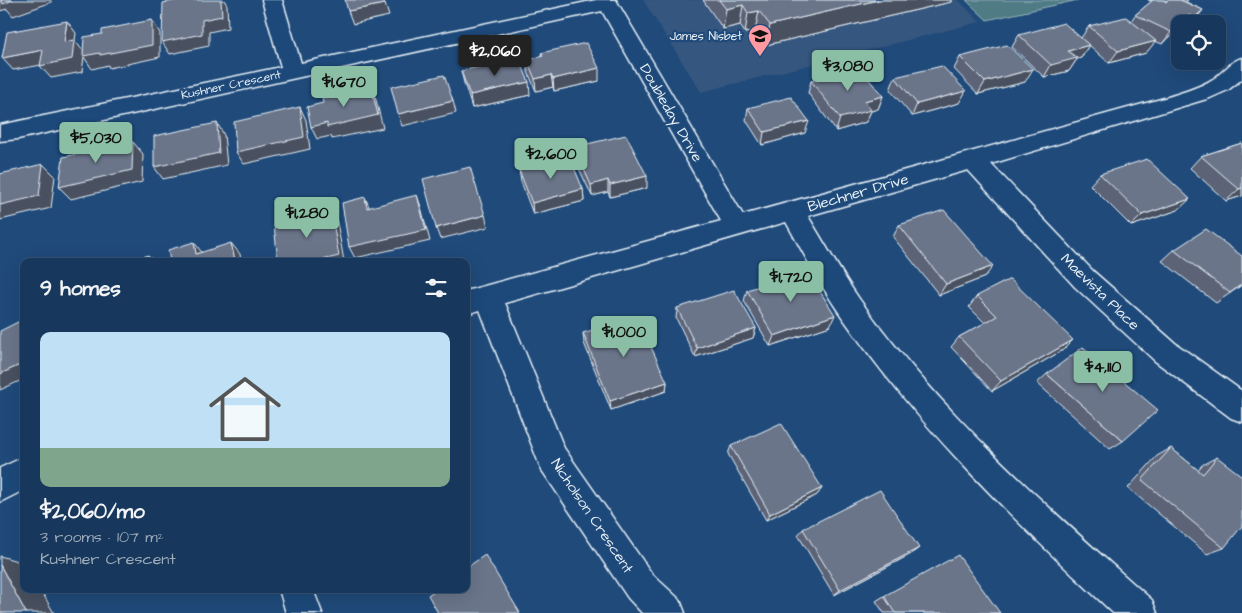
<!DOCTYPE html>
<meta charset="utf-8">
<style>
body{margin:0;font-family:"Architects Daughter",sans-serif;background:#244365;color:#f1f3f6;height:100vh;display:flex;flex-direction:column;font-size:19px;white-space:nowrap}
*{box-sizing:border-box;margin:0}
p{font-size:16px;color:#9eacbb}
.icon{flex:none;width:28px;height:28px;fill:none;stroke:currentColor;stroke-width:2;stroke-linecap:round;stroke-linejoin:round}
.map{position:relative;flex:1;overflow:hidden}
.panel{position:absolute;left:20px;top:258px;width:450px;height:335px;display:flex;flex-direction:column;background:#17385c;border-radius:10px;box-shadow:0 5px 20px #0002,0 0 0 1px #365272}
.panel>*{flex:none}
.controls{position:absolute;left:1171px;top:15px;display:grid;gap:10px}
.controls a{display:grid;place-items:center;width:55px;height:55px;border-radius:10px;background:#17385c;box-shadow:0 5px 20px #0002,0 0 0 1px #365272;font-size:25px}
.price{position:absolute;translate:-50% -42px;padding:0 11px;border-radius:5px;background:#8abfa5;color:#111;font-size:16px;line-height:32px;filter:drop-shadow(0 1px 2px #0008)}
.price::after{content:'';position:absolute;left:50%;top:30px;width:15px;height:11px;margin-left:-8px;background:inherit;clip-path:polygon(0 0,100% 0,50% 100%)}
.price.current{background:#222;color:#fff}
ul{padding:0;list-style:none}
li{display:grid;align-content:center;gap:10px;height:265px;padding:0 20px}
li+li{border-top:1px solid #365272}
li span{display:grid;place-items:center;height:155px;border-radius:10px;color:#555}
li>.icon{margin-inline-start:auto}
span .icon{width:90px;height:90px;fill:#fffc;stroke-width:1}
li b{font-size:21px}
h2{display:flex;justify-content:space-between;align-items:center;height:60px;padding:0 20px;font-size:21px}
.map>svg:first-child{display:block}
</style>
<div class="map">
<svg width="1242" height="613" viewBox="0 0 1242 613">
<rect width="100%" height="100%" fill="#1f4a7a"/>
<filter id="ink" filterUnits="userSpaceOnUse"><feTurbulence type="fractalNoise" baseFrequency=".02" numOctaves="2"/><feDisplacementMap in="SourceGraphic" scale="10" xChannelSelector="R" yChannelSelector="G"/><feConvolveMatrix kernelMatrix="1 2 1 2 8 2 1 2 1" color-interpolation-filters="sRGB"/></filter>
<g filter="url(#ink)">
<!-- built -->
<polygon fill="#36577f" points="643,0 958,0 980,22 701,92"/>
<!-- green -->
<polygon fill="#507c84" stroke="#9cb6be" points="966,0 1078,0 987,20"/>
<g fill="none" stroke-linecap="round" stroke-linejoin="round">
<!-- minor casing -->
<g stroke="#e8f1f8" stroke-width="3">
<g id="minor">
<path d="M262 0H282L301 63 596 0H616L743 215 1168 97C1183 92 1199 88 1213 79 1223 73 1230 61 1242 58V79L1228 90 1210 98 991 164 1093 271 1175 343 1242 391V422L1231 418 1155 361 1075 287 968 170 808 216C825 244 841 273 860 300 941 413 1048 508 1152 600L1157 613H1113C1016 522 918 427 842 317 821 287 804 254 786 222L505 303 564 448 652 574 680 600 685 613H642L628 598 541 469 480 310 466 314V291L721 221 602 11 18 139 0 141V125L281 67Z"/>
<polygon points="24,457 24,490 0,502 0,468"/>
<polygon points="279,589 313,589 322,613 286,613"/>
</g>
</g>
<!-- minor -->
<use href="#minor" fill="#1f4a7a" fill-rule="evenodd"/>
</g>
<!-- wall -->
<g fill="#5b6477" stroke="#e8f1f8">
<polygon points="703,0 951,0 951,2 766,45 755,31 745,33 740,25 723,29"/>
<polygon points="1148,0 1188,0 1186,2 1203,10 1192,24 1180,24 1180,28 1162,44 1155,41 1146,53 1109,63 1089,45 1081,58 1077,59 1069,71 1044,77 1012,47 1019,35 1081,38 1089,26 1131,21 1135,15 1152,1"/>
<polygon points="541,53 599,81 554,91 553,87 536,91 528,72 527,60 542,57"/>
<polygon points="960,57 1025,82 978,94 954,69"/>
<polygon points="461,71 530,95 472,108 464,83"/>
<polygon points="895,77 959,103 912,116 890,90"/>
<polygon points="811,81 883,96 878,109 871,111 866,122 836,131 808,93"/>
<polygon points="748,108 805,133 762,145 746,120"/>
<polygon points="1242,143 1242,196 1226,201 1190,168 1201,156"/>
<polygon points="574,147 647,188 610,197 608,192 592,196 575,160"/>
<polygon points="519,170 583,189 584,201 533,214 521,182"/>
<polygon points="1100,174 1178,210 1131,226 1090,185"/>
<polygon points="899,225 985,277 939,295 893,237"/>
<polygon points="1174,250 1242,256 1242,285 1216,303 1162,261"/>
<polygon points="747,290 830,326 770,346 744,301"/>
<polygon points="977,296 1063,350 992,391 951,347 959,337 985,323 969,307"/>
<polygon points="677,308 756,328 753,338 695,357 676,318"/>
<polygon points="583,333 667,382 666,391 611,410 584,343"/>
<polygon points="1047,374 1123,441 1110,449 1037,383"/>
<polygon points="731,446 822,488 817,495 766,520 728,454"/>
<polygon points="1171,448 1198,470 1202,465 1217,457 1224,548 1207,554 1128,488 1157,456"/>
<polygon points="803,529 911,554 834,595 798,535"/>
<polygon points="884,596 1000,613 884,613 876,601"/>
</g>
<!-- shaded-wall -->
<g fill="#4a5161" stroke="#e8f1f8">
<polygon points="0,0 50,0 52,2 13,16 7,9 0,11"/>
<polygon points="221,0 224,0 227,5 228,28 209,32 209,46 170,54 162,42 202,20"/>
<polygon points="878,0 951,0 951,2 766,45 770,25"/>
<polygon points="385,4 389,16 353,24 348,11"/>
<polygon points="743,5 740,25 723,29 726,9"/>
<polygon points="1203,10 1193,22 1192,24 1190,24 1195,17"/>
<polygon points="759,11 755,31 745,33 748,13"/>
<polygon points="1189,15 1183,24 1180,24 1180,27 1162,44 1171,32"/>
<polygon points="152,20 160,33 160,57 109,68 108,65 92,69 84,57 82,72 51,78 40,66 64,42 67,21 76,33 75,41 84,52"/>
<polygon points="1156,41 1146,53 1109,63 1118,51"/>
<polygon points="1089,45 1081,58 1077,59 1069,71 1044,77 1051,65 1068,51"/>
<polygon points="43,50 53,63 13,70 2,58"/>
<polygon points="599,68 599,81 554,91 553,79"/>
<polygon points="1033,69 1025,82 978,94 985,82"/>
<polygon points="551,75 553,87 536,91 535,79"/>
<polygon points="529,82 530,95 472,108 470,95"/>
<polygon points="371,87 376,100 383,128 332,139 331,136 317,139 311,127"/>
<polygon points="966,91 959,103 912,116 917,104"/>
<polygon points="883,96 878,109 871,111 866,122 836,131 840,118 864,101"/>
<polygon points="453,101 456,113 402,126 398,114"/>
<polygon points="300,107 306,120 310,149 244,164 236,152"/>
<polygon points="809,121 805,133 762,145 764,132"/>
<polygon points="217,123 224,135 227,165 163,179 154,167"/>
<polygon points="133,142 143,154 142,182 71,199 59,187"/>
<polygon points="43,164 55,176 51,208 0,220 0,205"/>
<polygon points="647,176 647,188 610,197 610,185"/>
<polygon points="608,180 608,192 592,196 591,185"/>
<polygon points="1242,188 1242,196 1226,201 1239,189"/>
<polygon points="583,189 584,201 533,214 532,203"/>
<polygon points="417,195 421,207 430,241 355,258 349,247"/>
<polygon points="365,197 370,209 367,208"/>
<polygon points="1190,199 1178,210 1131,226 1142,215"/>
<polygon points="331,211 337,222 344,261 318,261"/>
<polygon points="485,215 488,227 440,239 436,228"/>
<polygon points="194,242 203,254 196,254"/>
<polygon points="231,243 240,254 241,261 235,261"/>
<polygon points="148,255 154,261 150,261"/>
<polygon points="993,266 985,277 939,295 946,284"/>
<polygon points="835,315 830,326 770,346 774,336"/>
<polygon points="756,328 753,338 695,357 697,348"/>
<polygon points="1073,340 1063,350 992,391 1001,381"/>
<polygon points="24,363 24,379 0,390 0,374"/>
<polygon points="667,382 666,391 611,410 610,401"/>
<polygon points="822,488 817,495 766,520 770,514"/>
<polygon points="919,548 911,554 834,595 840,590"/>
<polygon points="0,556 24,563 24,589 40,589 54,613 26,613 0,565"/>
</g>
<!-- building -->
<g fill="#6a748a" stroke="#e8f1f8">
<polygon points="1,0 13,0 3,4"/>
<polygon points="178,0 221,0 222,16 202,20 202,34 162,42 163,3"/>
<polygon points="345,0 383,0 385,4 348,11"/>
<polygon points="719,0 878,0 770,25 759,11 748,13 743,5 726,9"/>
<polygon points="1153,0 1163,0 1166,2 1168,0 1180,0 1203,10 1195,17 1189,15 1171,32 1135,15"/>
<polygon points="1126,17 1156,41 1118,51 1089,26"/>
<polygon points="152,20 152,45 100,55 100,53 83,56 84,37 102,34 102,30"/>
<polygon points="67,21 64,42 74,40 72,59 40,66 43,50 2,58 7,32"/>
<polygon points="1064,23 1089,45 1068,51 1077,58 1051,65 1019,35"/>
<polygon points="586,43 599,68 553,79 551,75 535,79 527,60 543,56 541,53"/>
<polygon points="1007,45 1033,69 985,82 960,57"/>
<polygon points="519,58 529,82 470,95 461,71"/>
<polygon points="942,66 966,91 917,104 895,77"/>
<polygon points="860,69 883,96 864,101 871,110 840,118 811,81"/>
<polygon points="444,75 453,101 398,114 391,87"/>
<polygon points="371,87 378,115 327,127 327,123 311,127 307,107 323,103 322,98"/>
<polygon points="791,97 809,121 764,132 748,108"/>
<polygon points="300,107 304,137 236,152 234,122"/>
<polygon points="217,123 219,153 154,167 154,136"/>
<polygon points="626,135 647,176 610,185 608,180 591,185 574,147"/>
<polygon points="133,142 132,170 59,187 63,157"/>
<polygon points="1242,143 1242,188 1239,189 1201,156"/>
<polygon points="570,158 583,189 532,203 519,170"/>
<polygon points="1147,159 1190,199 1142,215 1100,174"/>
<polygon points="43,164 39,196 0,205 0,174"/>
<polygon points="470,167 485,215 436,228 423,179"/>
<polygon points="417,195 426,230 349,247 342,203 365,197 367,208"/>
<polygon points="944,210 993,266 946,284 899,225"/>
<polygon points="331,211 339,256 318,261 297,261 296,260 293,261 278,261 274,225"/>
<polygon points="1206,229 1242,256 1242,284 1230,293 1174,250"/>
<polygon points="194,242 196,254 231,243 235,261 170,261 168,250"/>
<polygon points="148,255 150,261 131,261"/>
<polygon points="807,271 835,315 774,336 747,290"/>
<polygon points="1010,279 1073,340 1001,381 959,337 997,316 977,296"/>
<polygon points="734,290 756,328 697,348 677,308"/>
<polygon points="637,316 667,382 610,401 583,333"/>
<polygon points="24,319 24,363 0,374 0,331"/>
<polygon points="1083,347 1158,410 1123,441 1047,374"/>
<polygon points="781,423 822,488 770,514 731,446"/>
<polygon points="1171,448 1203,474 1217,457 1242,476 1242,526 1224,548 1142,480"/>
<polygon points="880,490 919,548 840,590 803,529"/>
<polygon points="485,555 520,613 438,613 428,595 437,589 466,589 466,568"/>
<polygon points="958,555 1000,613 895,613 884,596"/>
<polygon points="0,565 26,613 0,613"/>
</g>
</g>
<!-- icons -->
<defs>
<g id="school-pin" transform="scale(1.25)"><path d="M0 17L-7.5 6A9.5 9.5 0 1 1 7.5 6Z" fill="#ff9aa2" stroke="#1f4a7a"/><path d="M0-5L7-2L0 1L-7-2ZM-4 1L0 2.5L4 1V4Q0 6-4 4Z" fill="#111"/></g>
</defs>
<g fill-rule="evenodd">
<use href="#school-pin" x="760" y="36"/>
</g>
<g text-anchor="middle" dominant-baseline="central" stroke-width="4.5" stroke-linejoin="round" paint-order="stroke">
<!-- far-poi labels -->
<g font-size="12" fill="#e8f1f8" stroke="#1f4a7a" text-anchor="end">
<text x="742" y="36">James Nisbet</text>
</g>
<!-- far-street labels -->
<g font-size="12" fill="#e8f1f8" stroke="#1f4a7a">
<text transform="translate(231 85) rotate(-12)">Kushner Crescent</text>
</g>
<!-- street labels -->
<g font-size="15" fill="#e8f1f8" stroke="#1f4a7a">
<text transform="translate(671 113) rotate(60)">Doubleday Drive</text>
<text transform="translate(858 193) rotate(-16)">Blechner Drive</text>
<text transform="translate(1100 292) rotate(44)">Maevista Place</text>
<text transform="translate(592 516) rotate(56)">Nicholson Crescent</text>
</g>
</g>
</svg>
<div class="controls">
<a><svg class="icon" aria-label="locate" viewBox="0 0 24 24"><circle cx="12" cy="12" r="6"/><path d="M12 2v4M12 18v4M2 12h4M18 12h4"/></svg></a>
</div>
<b class="price current" style="left:495px;top:77px">$2,060</b>
<b class="price" style="left:848px;top:92px">$3,080</b>
<b class="price" style="left:344px;top:108px">$1,670</b>
<b class="price" style="left:96px;top:164px">$5,030</b>
<b class="price" style="left:551px;top:180px">$2,600</b>
<b class="price" style="left:307px;top:239px">$1,280</b>
<b class="price" style="left:791px;top:303px">$1,720</b>
<b class="price" style="left:624px;top:358px">$1,000</b>
<b class="price" style="left:1103px;top:393px">$4,110</b>
<section class="panel">
<h2>9 homes<svg class="icon" aria-label="filters" viewBox="0 0 24 24"><path d="M4 7h16M4 17h16"/><circle cx="9" cy="7" r="2"/><circle cx="15" cy="17" r="2"/></svg></h2>
<ul>
<li><span style="background:linear-gradient(#bfe0f5 75%,#7fa58c 0)"><svg class="icon" aria-label="home" viewBox="0 0 24 24"><path d="M3 11l9-7 9 7M6 9v11h12V9"/></svg></span><div><b>$2,060/mo</b><p>3 rooms · 107 m²</p><p>Kushner Crescent</p></div></li>
</ul>
</section>
</div>
